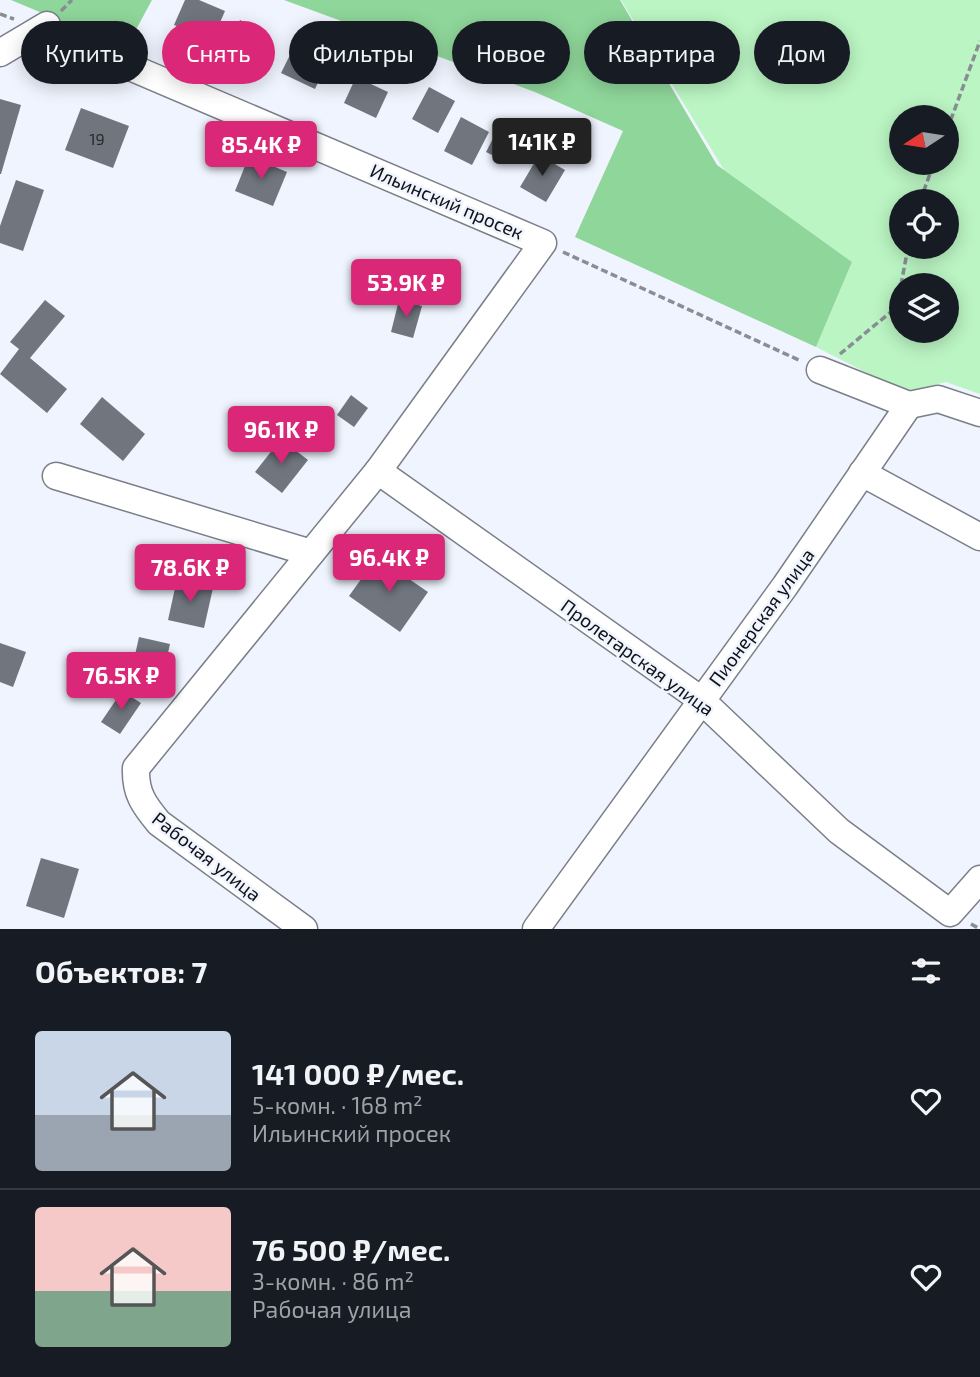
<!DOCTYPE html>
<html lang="ru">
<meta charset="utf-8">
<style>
body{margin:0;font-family:"Exo 2",sans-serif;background:#20242c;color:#f1f3f6;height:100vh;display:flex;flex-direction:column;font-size:26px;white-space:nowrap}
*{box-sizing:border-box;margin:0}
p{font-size:23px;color:#9ea1a6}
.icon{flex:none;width:38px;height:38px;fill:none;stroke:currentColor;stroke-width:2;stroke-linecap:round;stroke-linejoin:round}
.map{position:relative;height:929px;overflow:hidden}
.sheet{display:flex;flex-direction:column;background:#171b24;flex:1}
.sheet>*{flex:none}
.guide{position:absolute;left:21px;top:21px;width:938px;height:63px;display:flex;gap:14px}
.needle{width:46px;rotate:258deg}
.controls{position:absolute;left:889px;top:105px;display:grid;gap:14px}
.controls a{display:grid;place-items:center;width:70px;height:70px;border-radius:50%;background:#171b24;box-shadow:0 4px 18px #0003;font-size:35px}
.price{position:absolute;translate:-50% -60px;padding:0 16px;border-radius:7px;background:#db2777;color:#fff;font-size:23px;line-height:46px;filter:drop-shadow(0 2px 4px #0008)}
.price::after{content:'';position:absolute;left:50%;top:42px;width:21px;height:16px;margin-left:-10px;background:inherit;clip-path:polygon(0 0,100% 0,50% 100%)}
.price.current{background:#222;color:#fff}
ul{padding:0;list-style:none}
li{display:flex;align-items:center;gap:21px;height:175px;padding:0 35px}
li+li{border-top:2px solid #363941}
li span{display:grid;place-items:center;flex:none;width:196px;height:140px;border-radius:7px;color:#555}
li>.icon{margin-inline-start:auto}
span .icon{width:84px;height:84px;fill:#fffc;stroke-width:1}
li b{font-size:30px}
h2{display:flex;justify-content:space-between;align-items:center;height:84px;padding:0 35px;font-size:30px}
.chip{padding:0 24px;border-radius:32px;background:#171b24;box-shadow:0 4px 18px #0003;font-size:24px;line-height:63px}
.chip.current{background:#db2777;color:#fff}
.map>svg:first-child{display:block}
</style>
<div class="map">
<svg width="980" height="929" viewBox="0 0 980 929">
<rect width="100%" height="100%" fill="#eff4fe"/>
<!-- green -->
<path fill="#bbf5c3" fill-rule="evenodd" d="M621 0H980V394L946 382 905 392 816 347 852 262 724 170ZM901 117H947V163H901ZM901 201H947V247H901ZM901 285H947V331H901Z"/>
<!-- forest -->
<g fill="#8fd69a">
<polygon points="11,0 152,0 126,48"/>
<polygon points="284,0 620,0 717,165 852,262 816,347 575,237 623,131 535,92"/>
</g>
<!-- building -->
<g fill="#70757e">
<polygon points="185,0 199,0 225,11 212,41 174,25"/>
<polygon points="240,20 267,33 253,60 226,47"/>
<polygon points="294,47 327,63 315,89 281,73"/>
<polygon points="356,77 388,92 376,118 344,103"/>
<polygon points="429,87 455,101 438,133 412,119"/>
<polygon points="0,99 21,105 1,174 0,174"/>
<polygon points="81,108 129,126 113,168 65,150"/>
<polygon points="461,117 489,132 472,165 444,151"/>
<polygon points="501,123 523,134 508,163 486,152"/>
<polygon points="539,155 565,170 546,202 520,187"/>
<polygon points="249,156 287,172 273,206 235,191"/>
<polygon points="16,180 44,190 23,251 0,243 0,226"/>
<polygon points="45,300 65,316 30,358 67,389 47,413 0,374 19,349 10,342"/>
<polygon points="399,300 422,306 413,338 391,332"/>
<polygon points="351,395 368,408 354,427 337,415"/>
<polygon points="102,397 145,434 123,461 80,424"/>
<polygon points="281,439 308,460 282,493 255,472"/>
<polygon points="377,557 428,592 400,632 349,596"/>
<polygon points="177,579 213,588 204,628 168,620"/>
<polygon points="139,637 170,644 166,662 135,655"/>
<polygon points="0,643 26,652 13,687 0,682"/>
<polygon points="122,691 141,703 120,734 101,722"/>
<polygon points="41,858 79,869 64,918 26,906"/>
</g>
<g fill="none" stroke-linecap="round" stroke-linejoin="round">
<!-- minor casing -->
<g stroke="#7a7f88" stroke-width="29">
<g id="minor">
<path d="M41 29 543 243 378 471 136 768C135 793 144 805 159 823L304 929"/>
<polyline points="0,53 47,25"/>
<polyline points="820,370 909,405 938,399 980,413"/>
<polyline points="378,471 700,699 839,831 950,913 980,879"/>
<polyline points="862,473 980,537"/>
<polyline points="56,476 311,553"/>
<polyline points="536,929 785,586 909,405"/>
</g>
</g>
<!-- path -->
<g stroke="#898d94" stroke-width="3.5" stroke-dasharray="7 3.5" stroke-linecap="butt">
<polyline points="61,11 72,0"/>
<polyline points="0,14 14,19"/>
<polyline points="947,130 980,41"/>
<polyline points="920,201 934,163"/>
<polyline points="563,252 801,361"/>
<polyline points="901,285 908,247"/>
<polyline points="840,354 898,306 901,286"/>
<polyline points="971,924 980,929"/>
</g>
<!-- minor -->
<use href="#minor" stroke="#fff" stroke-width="26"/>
</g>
<g text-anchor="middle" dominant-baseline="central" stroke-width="5" stroke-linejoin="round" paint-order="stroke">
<!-- number labels -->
<g font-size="16" fill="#272a2e">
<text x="97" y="138">19</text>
</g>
<!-- street labels -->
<g font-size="19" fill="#0f1114" stroke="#eff4fe">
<text transform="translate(447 201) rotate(23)">Ильинский просек</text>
<text transform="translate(761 617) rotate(-54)">Пионерская улица</text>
<text transform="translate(638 657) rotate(36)">Пролетарская улица</text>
<text transform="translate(207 856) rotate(38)">Рабочая улица</text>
</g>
</g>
</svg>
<div class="controls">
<a><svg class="needle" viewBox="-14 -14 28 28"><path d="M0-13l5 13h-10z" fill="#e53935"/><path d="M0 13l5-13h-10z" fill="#9ea1a6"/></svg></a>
<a><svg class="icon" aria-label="locate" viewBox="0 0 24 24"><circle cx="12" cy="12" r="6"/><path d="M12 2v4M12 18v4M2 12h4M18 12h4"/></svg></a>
<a><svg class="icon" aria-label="layers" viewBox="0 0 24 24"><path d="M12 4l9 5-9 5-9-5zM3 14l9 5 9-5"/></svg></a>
</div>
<b class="price current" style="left:542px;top:178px">141K ₽</b>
<b class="price" style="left:261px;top:181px">85.4K ₽</b>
<b class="price" style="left:406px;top:319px">53.9K ₽</b>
<b class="price" style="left:281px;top:466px">96.1K ₽</b>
<b class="price" style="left:389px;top:594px">96.4K ₽</b>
<b class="price" style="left:190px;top:604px">78.6K ₽</b>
<b class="price" style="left:121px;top:712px">76.5K ₽</b>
<div class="guide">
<a class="chip">Купить</a>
<a class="chip current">Снять</a>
<a class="chip">Фильтры</a>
<a class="chip">Новое</a>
<a class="chip">Квартира</a>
<a class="chip">Дом</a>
</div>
</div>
<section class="sheet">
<h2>Объектов: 7<svg class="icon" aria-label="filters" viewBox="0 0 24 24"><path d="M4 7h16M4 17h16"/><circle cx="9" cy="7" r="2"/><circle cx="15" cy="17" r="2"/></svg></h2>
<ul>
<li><span style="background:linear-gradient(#c9d6e8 60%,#9aa5b1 0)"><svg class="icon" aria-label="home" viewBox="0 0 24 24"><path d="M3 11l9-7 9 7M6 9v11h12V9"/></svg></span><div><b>141 000 ₽/мес.</b><p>5-комн. · 168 m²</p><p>Ильинский просек</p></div><svg class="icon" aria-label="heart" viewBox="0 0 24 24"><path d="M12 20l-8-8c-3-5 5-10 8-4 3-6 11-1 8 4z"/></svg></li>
<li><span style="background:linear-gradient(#f6c9c9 60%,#7fa58c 0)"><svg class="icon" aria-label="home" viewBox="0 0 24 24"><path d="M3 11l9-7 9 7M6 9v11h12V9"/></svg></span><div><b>76 500 ₽/мес.</b><p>3-комн. · 86 m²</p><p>Рабочая улица</p></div><svg class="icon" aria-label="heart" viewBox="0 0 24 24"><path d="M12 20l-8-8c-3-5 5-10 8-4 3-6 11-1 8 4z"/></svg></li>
</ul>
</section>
